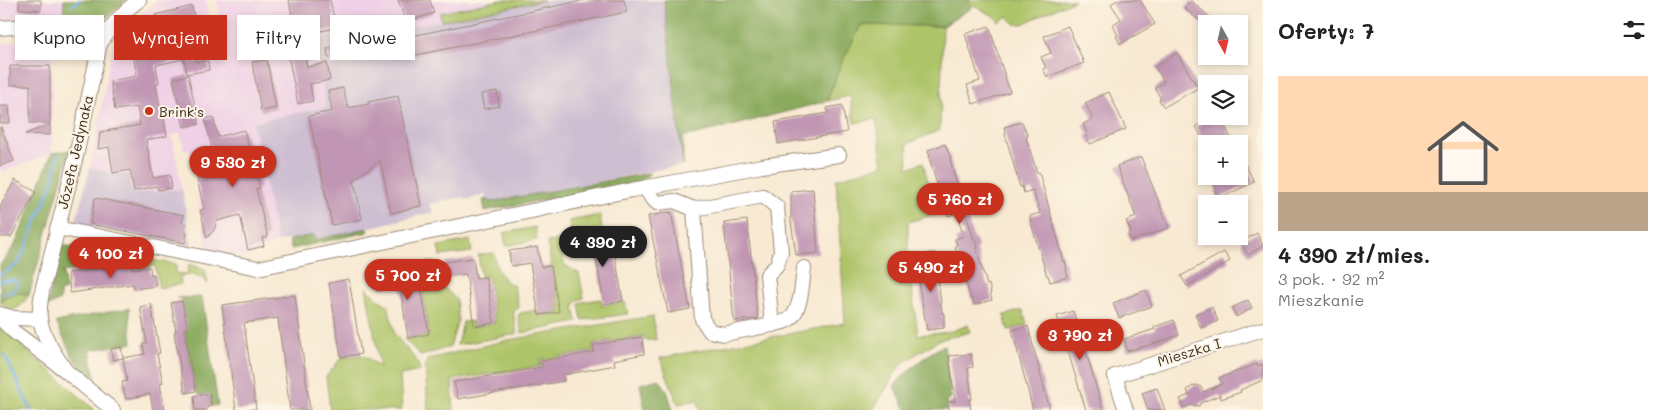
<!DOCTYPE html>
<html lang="pl">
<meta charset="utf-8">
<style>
body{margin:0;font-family:Mali,sans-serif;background:#f2f2f2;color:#222;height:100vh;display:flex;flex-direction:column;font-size:19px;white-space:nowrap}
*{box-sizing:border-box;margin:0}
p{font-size:16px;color:#767676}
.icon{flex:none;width:28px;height:28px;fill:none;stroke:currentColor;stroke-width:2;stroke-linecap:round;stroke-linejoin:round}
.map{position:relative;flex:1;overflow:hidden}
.details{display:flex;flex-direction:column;background:#fff;width:400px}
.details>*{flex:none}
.guide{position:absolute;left:15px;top:15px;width:475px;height:45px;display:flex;gap:10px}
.needle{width:32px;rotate:172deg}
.tools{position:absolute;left:1198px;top:15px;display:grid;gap:10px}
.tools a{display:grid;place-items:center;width:50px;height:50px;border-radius:0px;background:#fff;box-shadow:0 2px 8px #0003;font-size:25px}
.price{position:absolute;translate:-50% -42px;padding:0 11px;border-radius:18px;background:#c8321e;color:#fff;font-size:16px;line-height:32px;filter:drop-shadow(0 1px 2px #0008)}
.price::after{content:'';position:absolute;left:50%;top:30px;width:15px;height:11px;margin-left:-8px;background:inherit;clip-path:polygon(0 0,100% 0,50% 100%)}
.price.active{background:#222;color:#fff}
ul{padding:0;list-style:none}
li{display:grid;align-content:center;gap:10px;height:265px;padding:0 15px}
li span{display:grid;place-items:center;height:155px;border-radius:0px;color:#555}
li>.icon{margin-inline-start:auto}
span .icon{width:90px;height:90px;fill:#fffc;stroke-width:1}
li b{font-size:21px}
h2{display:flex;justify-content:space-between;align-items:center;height:60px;padding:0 15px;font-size:21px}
.tag{padding:0 18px;border-radius:0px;background:#fff;box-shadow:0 2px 8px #0003;font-size:18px;line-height:45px}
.tag.active{background:#c8321e;color:#fff}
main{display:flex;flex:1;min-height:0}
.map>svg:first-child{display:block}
</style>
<main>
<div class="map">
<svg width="1263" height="410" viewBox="0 0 1263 410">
<rect width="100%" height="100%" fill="#fcf5e5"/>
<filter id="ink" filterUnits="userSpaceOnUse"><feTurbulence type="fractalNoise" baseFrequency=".02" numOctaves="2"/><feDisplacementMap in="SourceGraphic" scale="10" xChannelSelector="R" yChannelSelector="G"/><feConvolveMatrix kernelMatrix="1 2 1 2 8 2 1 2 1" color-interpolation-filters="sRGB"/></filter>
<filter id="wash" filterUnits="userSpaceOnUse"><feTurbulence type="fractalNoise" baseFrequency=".0096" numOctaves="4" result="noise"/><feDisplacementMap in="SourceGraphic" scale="20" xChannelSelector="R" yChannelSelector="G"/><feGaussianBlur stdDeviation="1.12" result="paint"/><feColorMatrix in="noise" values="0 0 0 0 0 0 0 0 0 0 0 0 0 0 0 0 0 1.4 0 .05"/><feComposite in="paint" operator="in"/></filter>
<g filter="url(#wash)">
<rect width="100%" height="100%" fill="#f8e9d2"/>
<!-- built -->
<g fill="#efd0e6">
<polygon points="0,0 64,0 63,17 0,23"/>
<polygon points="158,0 206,1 214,62 224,59 217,0 544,0 350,39 348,34 326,107 253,122 277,242 245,258 208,249 190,149 184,150 180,133 172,135 182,189 133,193 113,173 90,168 112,48 126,25"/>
<polygon points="52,38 52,153 0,173 0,43"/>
</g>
<!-- industrial -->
<g fill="#cdbed2">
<polygon points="544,0 664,0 683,165 491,202 484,195 466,200 464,197 429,204 434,212 290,246 289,240 277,242 253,122 326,107 315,41 348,34 350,39"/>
<polygon points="90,168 113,173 128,173 133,193 182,189 192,246 75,224"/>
</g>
<!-- green -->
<g fill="#aec469" stroke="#747744">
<polygon points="500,0 544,0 441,21 440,13"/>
<polygon points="945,0 1075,0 1022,24 1015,24 1007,16 999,22 992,15 972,5 971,8 943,26 940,130 907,144 908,168 923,162 936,214 908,222 908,260 918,335 949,332 968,325 970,332 939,340 901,364 873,410 700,410 698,400 678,404 660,358 845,323 836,179 883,165 876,119 854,123 850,96 827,101 841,64 861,25 942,26"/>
<polygon points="600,215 602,230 571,235 569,221"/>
<polygon points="535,227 537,240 506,246 504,233"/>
<polygon points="470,240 472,252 440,256 438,246"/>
<polygon points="560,240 564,264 574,271 579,273 584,298 577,300 574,306 577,322 522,333 518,316 520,313 537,310 538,316 560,312 547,242"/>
<polygon points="107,253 176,264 176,273 187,274 189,264 205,269 208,283 205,283 204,277 198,278 197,275 180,276 181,284 159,288 155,266 133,269 132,262 109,265"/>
<path d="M494 253C496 268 500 279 514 286L519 308 513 311 517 334 457 345 463 322 472 321 473 327 495 323 488 276 481 277 478 255Z"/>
<polygon points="434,262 436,280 456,299 458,320 450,347 421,356 404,339 429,335 422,286 417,264"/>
<polygon points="366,287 376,298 388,305 395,335 417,361 420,371 400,375 402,410 330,410 326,377 341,358 363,355 380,367"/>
<path d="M20 293 29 295C24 302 21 308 11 310L0 302V300Z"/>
<polygon points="601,299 602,306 625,302 628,314 582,320 579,304 582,302"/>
<polygon points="1023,310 1027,325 1008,330 1004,315"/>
<polygon points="653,316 656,340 645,340 643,336 593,344 593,351 540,360 541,366 452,380 454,410 428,410 425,364 428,359 508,340"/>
<polygon points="0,327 95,410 0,410"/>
</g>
<!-- forest -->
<g fill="#8aaa5d" stroke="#626a3e">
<polygon points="64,0 126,0 90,32 63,17"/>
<polygon points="664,0 969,0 971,8 943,26 861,25 841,64 827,101 732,126 683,137 683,165"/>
<polygon points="70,150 29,295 20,293 0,300 0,265 15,245 52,153"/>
<polygon points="650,173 641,182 485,211 483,200 488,199 491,202"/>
<polygon points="367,228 368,232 291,249 289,240 314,235 315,240"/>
<polygon points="62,245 107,253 109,265 63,272 66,290 60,292 60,300 47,307"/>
<polygon points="202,297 218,405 211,406 210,395 199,395 196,391 184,331 182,298 177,298"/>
<polygon points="129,308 132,343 90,350 97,387 72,356 56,322"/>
<path d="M944 345 951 398 946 400 947 410H906L894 386C909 369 924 356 944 345Z"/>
<polygon points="659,379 667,390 673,410 645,410 640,384"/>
</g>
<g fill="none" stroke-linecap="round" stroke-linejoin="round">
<!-- stream -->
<g stroke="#6faae0" stroke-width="3">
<polyline points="73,5 80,0"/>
<polyline points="0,275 18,264 52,185 58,155"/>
<polyline points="0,281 14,280 18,283 13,292 3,293"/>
<polyline points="4,354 31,410"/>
</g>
</g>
<g id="blocks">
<!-- building -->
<g fill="#c196b4">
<polygon points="19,0 41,0 41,10 19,9"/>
<polygon points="289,0 330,0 336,28 296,36"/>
<polygon points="398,0 430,0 434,13 406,22"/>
<polygon points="585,0 624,0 627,12 406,57 402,38"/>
<polygon points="1117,0 1140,0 1155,24 1120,44 1116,36 1118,35 1112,25 1121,19 1111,4"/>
<polygon points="1191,1 1210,17 1203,24 1184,8"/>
<polygon points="192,6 195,21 168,26 173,48 193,43 196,62 208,61 209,70 187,74 184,59 156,65 159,83 156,83 161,113 163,112 167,136 146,140 153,178 170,175 172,188 158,190 157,186 134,191 130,170 113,173 109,147 98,149 100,132 140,125 137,107 115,110 110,81 137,76 132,50 125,51 123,39 129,38 128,35 138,33 136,22 156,18 155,15"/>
<polygon points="989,26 1010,92 973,104 967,85 980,81 965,34"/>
<polygon points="1068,26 1084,63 1047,77 1043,69 1046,68 1041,57 1051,53 1044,36"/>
<polygon points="365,40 367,49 328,58 327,49"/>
<polygon points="304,52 307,67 327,63 330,80 310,84 313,101 298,104 288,55"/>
<polygon points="1177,53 1198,88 1164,107 1159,100 1161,99 1155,88 1164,82 1155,67"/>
<polygon points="267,60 276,108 261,111 252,62"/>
<polygon points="10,66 50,66 50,123 30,123 30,85 10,85"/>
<polygon points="188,75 199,124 184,127 173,79"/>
<polygon points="343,88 348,108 369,104 368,102 398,96 421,206 391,213 380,160 354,180 362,219 332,225 309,116 332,111 328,91"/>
<polygon points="497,91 499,106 484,109 481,94"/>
<polygon points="1109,92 1126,129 1090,144 1086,136 1088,135 1083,124 1093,119 1085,103"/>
<polygon points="842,105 847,132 778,144 775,122 828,113 827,108"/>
<polygon points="0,106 9,106 10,123 0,123"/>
<polygon points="1215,116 1220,116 1234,144 1205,144 1196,126"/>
<polygon points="213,117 218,137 244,130 260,188 256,189 268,237 262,238 264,246 248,250 240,215 217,221 214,230 207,238 200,210 204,209 197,179 225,172 221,156 214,157 205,119"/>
<polygon points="1022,122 1028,136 1026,137 1037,173 1039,172 1064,262 1065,261 1067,270 1066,270 1068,277 1050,282 1048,275 1047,276 1031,223 1030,216 1040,213 1035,197 1033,190 1024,193 1022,186 1020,187 1005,134 1006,133 1004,127"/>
<polygon points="50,124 50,135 25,134"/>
<polygon points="1,127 14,161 0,166 0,128"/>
<polygon points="945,144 951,159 950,159 960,196 962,195 965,203 963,204 974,240 976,240 978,248 976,248 987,285 989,284 991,293 990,293 992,300 974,305 972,298 971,299 955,246 957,245 955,239 964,236 960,225 957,213 948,216 946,209 944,209 929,157 930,157 928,150"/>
<polygon points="1239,152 1254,182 1218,199 1215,191 1217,190 1211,179 1217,176 1239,176"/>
<polygon points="1141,157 1169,228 1131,241 1128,233 1131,232 1126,221 1136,217 1117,166"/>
<polygon points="15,180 36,192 11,237 0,237 0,207"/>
<polygon points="813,189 818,253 796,255 791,221 791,191"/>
<polygon points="95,198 184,215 182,223 186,224 184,232 187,233 185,243 90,224"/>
<polygon points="671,212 690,309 668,313 648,216"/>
<polygon points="747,220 758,319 734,321 724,223"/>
<polygon points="1257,233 1263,246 1248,255 1241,242"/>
<polygon points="603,236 607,256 615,255 623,301 604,304 595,252 577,255 574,241"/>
<polygon points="537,247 541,267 551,266 559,312 539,315 530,263 511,266 509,251"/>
<polygon points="1224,252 1230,261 1187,286 1181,276"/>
<polygon points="935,253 942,313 944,313 944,328 927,330 920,292 918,262 927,261 926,254"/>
<polygon points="473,258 476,278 486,277 494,323 474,326 466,274 447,277 445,262"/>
<polygon points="131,265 132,269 150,267 151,275 154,274 156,286 134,289 133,284 70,293 68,273"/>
<polygon points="408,268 411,289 421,287 429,334 408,338 400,285 381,288 378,274"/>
<polygon points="349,279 361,354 341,357 329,283"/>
<polygon points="1146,290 1152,306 1119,318 1113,303"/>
<polygon points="295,295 310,410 290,410 278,318 244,323 256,409 236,410 222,305"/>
<polygon points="1248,300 1252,308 1236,317 1232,308"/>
<polygon points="182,301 188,330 184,331 196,391 185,393 174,333 176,332 171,303"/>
<polygon points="151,304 160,353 157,354 163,383 160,384 165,410 153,410 150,394 126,399 122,382 127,381 123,358 113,360 111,349 121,347 123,358 145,354 143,344 147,343 140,307"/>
<polygon points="1212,307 1218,321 1201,328 1195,314"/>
<polygon points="1073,311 1086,352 1103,410 1086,410 1057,316"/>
<polygon points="1174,320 1179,335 1157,343 1127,351 1124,339 1155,329 1154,327"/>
<polygon points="1028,326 1046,395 1050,410 1033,410 1012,330"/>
<polygon points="642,337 644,354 614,360 615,365 563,375 564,381 458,399 454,382 542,367 541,361 594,352 593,345"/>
<polygon points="971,354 973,367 968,368 972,399 969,399 971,410 949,410 948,402 955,401 949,356"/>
<polygon points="1257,364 1258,366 1263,364 1263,380 1240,390 1241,392 1221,399 1220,395 1200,403 1199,406 1192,405 1184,408 1180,399 1189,395 1187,390 1193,386 1197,385 1201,387 1203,392 1222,384 1219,378"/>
<polygon points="1157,388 1165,410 1148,410 1142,393"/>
<polygon points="210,394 211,406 207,407 207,410 195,410 194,396"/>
</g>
</g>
</g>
<g filter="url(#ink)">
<use href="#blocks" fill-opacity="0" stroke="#9a8a78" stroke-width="1"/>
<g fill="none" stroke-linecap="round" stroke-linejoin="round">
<!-- minor casing -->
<g stroke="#9a8a78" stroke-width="16">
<g id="minor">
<polyline points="0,28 54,24 74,30 100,44"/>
<polyline points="645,188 651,197 657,203 674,201 694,209 702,319 710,331 724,334 772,325 767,275 777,265 781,252 777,207 763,196 694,209"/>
<polyline points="57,228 258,268 632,190 762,166 839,155"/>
<polyline points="0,314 14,318 40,319"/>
<polyline points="0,318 13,331 66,371 113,410"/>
<path d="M772 325C778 323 787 322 791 318 802 306 802 283 804 268"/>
<path d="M66 371C56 356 42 336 40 318 39 308 41 297 43 287L76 156 100 44C110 26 122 12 139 0"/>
<polyline points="1126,410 1115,376 1263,329"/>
</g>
</g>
<!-- minor -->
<use href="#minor" stroke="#fff" stroke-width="14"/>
</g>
</g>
<!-- markers -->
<circle fill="#c8321e" stroke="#fcf5e5" stroke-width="2" cx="149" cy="111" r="5"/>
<g text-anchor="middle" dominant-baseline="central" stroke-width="4" stroke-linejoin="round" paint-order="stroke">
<!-- poi labels -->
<g font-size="14" fill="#3b2a1e" stroke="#fcf5e5" text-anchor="start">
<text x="159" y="111">Brink's</text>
</g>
<!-- street labels -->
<g font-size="14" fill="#3b2a1e" stroke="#fcf5e5">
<text transform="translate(75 152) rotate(-77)">Józefa Jedynaka</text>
<text transform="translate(1189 352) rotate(-17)">Mieszka I</text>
</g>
</g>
</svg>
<div class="tools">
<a><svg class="needle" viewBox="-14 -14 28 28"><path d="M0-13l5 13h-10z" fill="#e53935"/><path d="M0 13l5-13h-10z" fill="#767676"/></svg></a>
<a><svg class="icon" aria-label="layers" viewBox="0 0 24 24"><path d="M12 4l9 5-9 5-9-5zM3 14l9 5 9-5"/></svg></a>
<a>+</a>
<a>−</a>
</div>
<b class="price" style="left:233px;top:188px">9 530 zł</b>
<b class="price" style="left:960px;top:225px">5 760 zł</b>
<b class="price active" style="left:603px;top:268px">4 390 zł</b>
<b class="price" style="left:111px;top:279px">4 100 zł</b>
<b class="price" style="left:931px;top:293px">5 490 zł</b>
<b class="price" style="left:408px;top:301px">5 700 zł</b>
<b class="price" style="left:1080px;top:361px">3 790 zł</b>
<div class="guide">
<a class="tag">Kupno</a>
<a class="tag active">Wynajem</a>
<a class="tag">Filtry</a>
<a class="tag">Nowe</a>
</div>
</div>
<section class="details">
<h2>Oferty: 7<svg class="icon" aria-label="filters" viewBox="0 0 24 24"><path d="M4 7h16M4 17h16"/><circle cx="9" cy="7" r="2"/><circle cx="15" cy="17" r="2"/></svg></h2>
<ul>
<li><span style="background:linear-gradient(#ffd9b3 75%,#b9a48a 0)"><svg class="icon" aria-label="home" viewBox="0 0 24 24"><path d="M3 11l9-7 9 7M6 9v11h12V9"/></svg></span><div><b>4 390 zł/mies.</b><p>3 pok. · 92 m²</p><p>Mieszkanie</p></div></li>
</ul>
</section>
</main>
